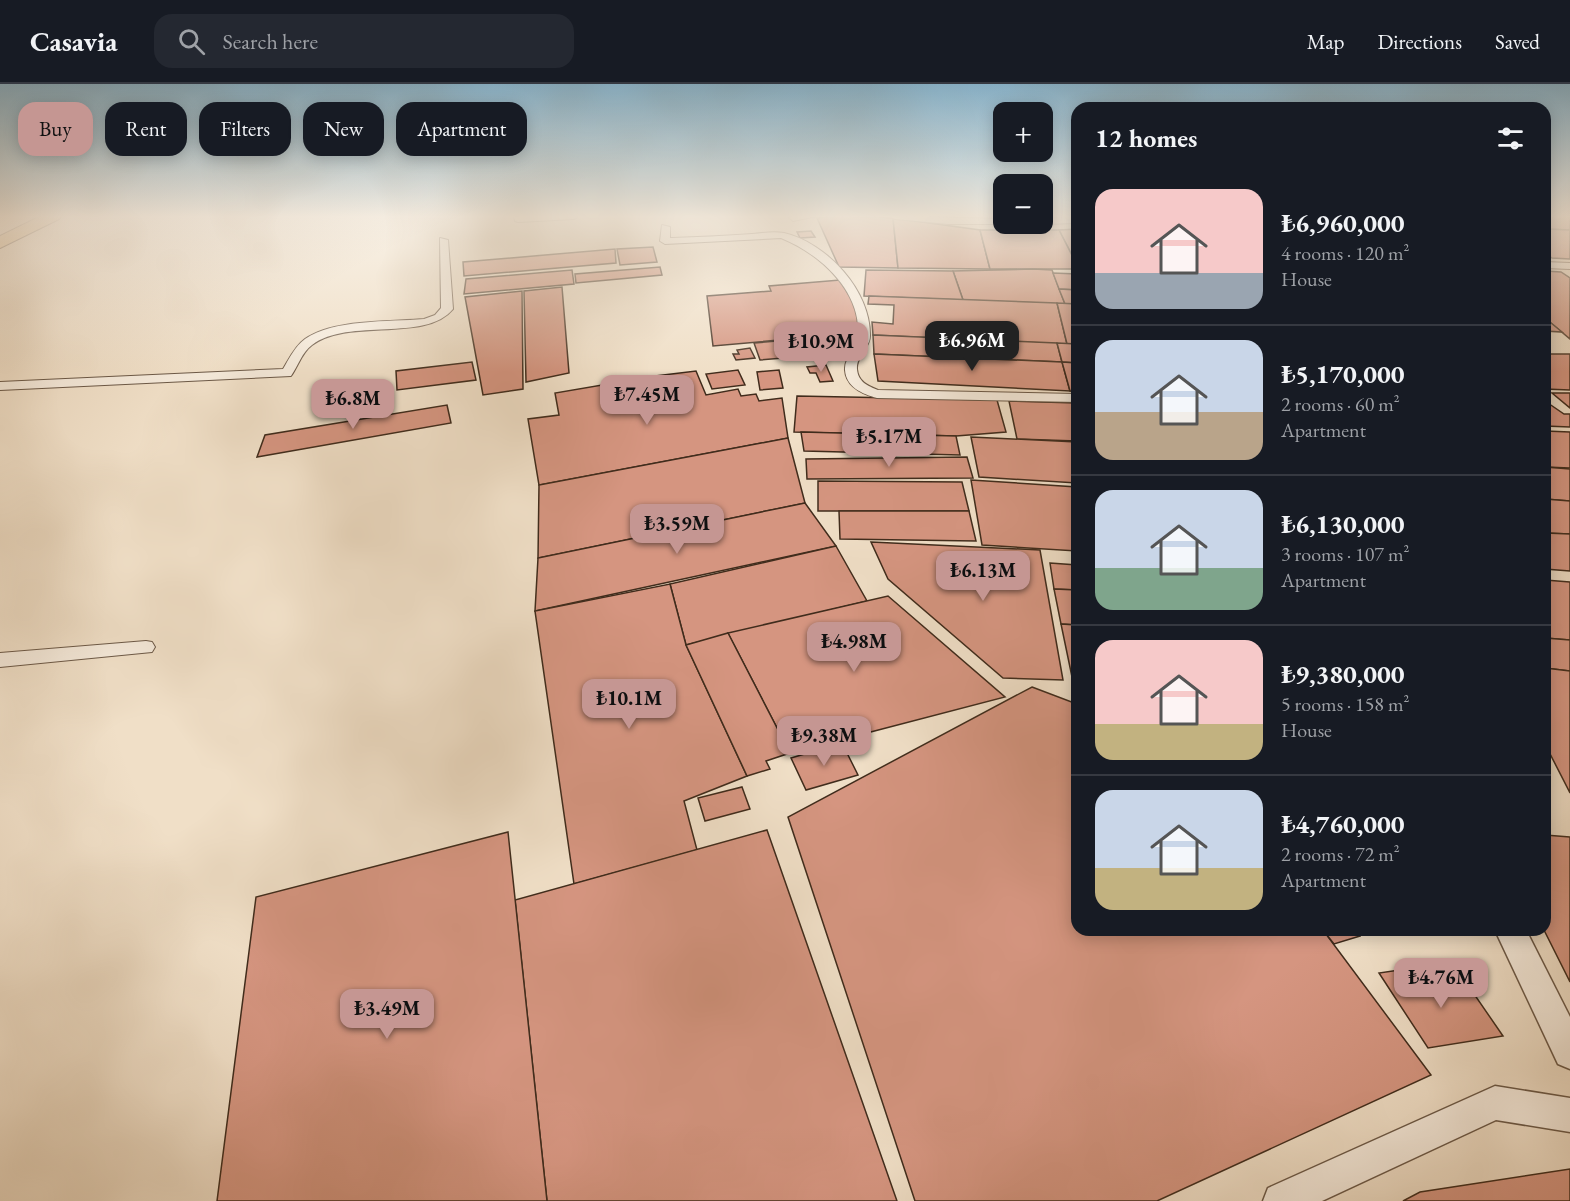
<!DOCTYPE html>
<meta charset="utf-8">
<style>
body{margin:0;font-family:"EB Garamond",serif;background:#242831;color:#f1f3f6;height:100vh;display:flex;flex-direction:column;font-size:22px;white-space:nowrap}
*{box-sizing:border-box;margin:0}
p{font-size:20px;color:#9ea1a6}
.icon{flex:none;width:33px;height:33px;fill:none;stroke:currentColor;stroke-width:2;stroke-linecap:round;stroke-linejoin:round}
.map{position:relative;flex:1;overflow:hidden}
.panel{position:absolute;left:1071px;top:18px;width:480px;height:834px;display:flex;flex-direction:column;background:#171b24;border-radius:18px;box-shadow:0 3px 15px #0003}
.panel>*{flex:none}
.hud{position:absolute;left:18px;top:18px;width:570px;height:54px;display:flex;gap:12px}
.fabs{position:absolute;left:993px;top:18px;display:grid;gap:12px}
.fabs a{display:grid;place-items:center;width:60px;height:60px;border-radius:12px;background:#171b24;box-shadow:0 3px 15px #0003;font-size:30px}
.price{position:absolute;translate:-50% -51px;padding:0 14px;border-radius:12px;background:#c59692;color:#111;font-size:20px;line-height:39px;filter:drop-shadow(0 2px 3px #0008)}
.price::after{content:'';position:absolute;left:50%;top:36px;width:18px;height:14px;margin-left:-9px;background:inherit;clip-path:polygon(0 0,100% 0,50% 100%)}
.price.active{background:#222;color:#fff}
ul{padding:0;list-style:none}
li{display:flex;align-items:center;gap:18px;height:150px;padding:0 24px}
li+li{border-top:2px solid #363941}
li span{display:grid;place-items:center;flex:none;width:168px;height:120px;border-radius:18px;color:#555}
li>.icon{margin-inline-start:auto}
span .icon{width:72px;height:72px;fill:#fffc;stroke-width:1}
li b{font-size:26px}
h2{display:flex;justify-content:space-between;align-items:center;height:72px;padding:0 24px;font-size:26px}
.chip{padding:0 21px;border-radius:18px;background:#171b24;box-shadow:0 3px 15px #0003;font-size:21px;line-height:54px}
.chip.active{background:#c59692;color:#111}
header{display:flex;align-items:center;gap:36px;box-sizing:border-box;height:84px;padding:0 30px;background:#171b24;border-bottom:2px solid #363941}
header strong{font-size:28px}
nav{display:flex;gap:33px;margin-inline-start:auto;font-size:21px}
.search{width:420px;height:54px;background:#242831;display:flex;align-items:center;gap:15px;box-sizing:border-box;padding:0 21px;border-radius:18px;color:#9ea1a6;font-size:22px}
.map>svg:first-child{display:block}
</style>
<header>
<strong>Casavia</strong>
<div class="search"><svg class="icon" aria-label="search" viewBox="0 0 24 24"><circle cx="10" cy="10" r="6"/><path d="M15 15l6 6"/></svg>Search here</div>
<nav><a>Map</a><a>Directions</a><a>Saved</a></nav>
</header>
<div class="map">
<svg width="1570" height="1117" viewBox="0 0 1570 1117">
<rect width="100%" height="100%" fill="#f0dfc7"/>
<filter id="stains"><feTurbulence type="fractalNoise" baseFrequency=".00333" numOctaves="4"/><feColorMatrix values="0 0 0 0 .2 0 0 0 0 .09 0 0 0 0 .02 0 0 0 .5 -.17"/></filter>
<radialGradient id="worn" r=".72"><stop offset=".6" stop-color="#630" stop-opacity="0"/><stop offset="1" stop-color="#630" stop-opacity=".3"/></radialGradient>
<!-- building -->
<g fill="#d59580" stroke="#402c1c" stroke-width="1.5">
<polygon points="840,132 893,134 898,184 839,183 817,134"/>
<polygon points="1545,132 1570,132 1570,146 1545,145"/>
<polygon points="893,134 980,146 990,185 898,184"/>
<polygon points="1077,145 1077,181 1059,146"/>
<polygon points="1545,145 1570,146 1570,175 1552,174 1545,169"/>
<polygon points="980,146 1059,146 1077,181 1077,185 990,185"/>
<polygon points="811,147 815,153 800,154 797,148"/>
<polygon points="653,163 657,178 620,181 617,165"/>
<polygon points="615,165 616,179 464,192 463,178"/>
<polygon points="660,183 662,191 576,199 575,190"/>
<polygon points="1033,185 1052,186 1065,220 963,216 953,187"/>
<polygon points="572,186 574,200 464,210 466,195"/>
<polygon points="866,186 953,187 963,216 864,212"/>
<polygon points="1545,187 1561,188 1570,194 1570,255 1545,234"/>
<polygon points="1053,189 1077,190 1077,206 1059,205"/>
<polygon points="840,196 858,226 858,249 713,262 707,212 771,207 769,202"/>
<polygon points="562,203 569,289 526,298 524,207"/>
<polygon points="1059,205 1077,206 1077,220 1065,220"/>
<polygon points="522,207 523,305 483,311 465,213"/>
<polygon points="869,212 1057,219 1067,260 873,251 872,238 893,240 894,221 868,220"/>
<polygon points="1057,219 1077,220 1077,260 1067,260"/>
<polygon points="1545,234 1562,248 1545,247"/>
<polygon points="873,251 1057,259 1062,278 874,270"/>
<polygon points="813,254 820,271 760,276 754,259"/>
<polygon points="846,254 849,265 822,266 819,255"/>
<polygon points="1057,259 1077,260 1077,279 1062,278"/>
<polygon points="750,264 755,274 736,276 733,270 739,270 737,266"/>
<polygon points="874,270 1062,278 1070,307 878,297"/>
<polygon points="1545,270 1570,270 1570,306 1545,305"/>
<polygon points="472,278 476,296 397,306 396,287"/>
<polygon points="1062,278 1077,279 1077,307 1070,307"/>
<polygon points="826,281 833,297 820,298 816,289 810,289 807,283"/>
<polygon points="738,286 745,301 712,305 706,290"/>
<polygon points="779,286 783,304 760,306 757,288"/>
<polygon points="696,287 706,311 738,305 741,312 756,310 759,317 782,314 788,354 539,401 528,335 559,331 555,309 655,292"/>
<polygon points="1552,309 1570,309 1570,324"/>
<polygon points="797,312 997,316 1006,348 956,352 794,348"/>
<polygon points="1009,317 1077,319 1077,357 1017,355"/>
<polygon points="1545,317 1564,330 1570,330 1570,343 1545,342"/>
<polygon points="447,321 451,339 257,373 265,351"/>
<polygon points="1545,347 1570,348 1570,384 1545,383"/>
<polygon points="801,348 956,352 960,371 804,367"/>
<polygon points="971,353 1077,358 1077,399 979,393"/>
<polygon points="788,354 805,419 538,474 539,401"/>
<polygon points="967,373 973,394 807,395 806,375"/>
<polygon points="1545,383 1570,385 1570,417 1545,415"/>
<polygon points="971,396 1077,403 1077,467 982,461"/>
<polygon points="818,397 962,398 969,427 818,427"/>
<polygon points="1545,415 1570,417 1570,450 1545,449"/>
<polygon points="805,419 836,462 535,527 538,474"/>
<polygon points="839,427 969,427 976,457 840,455"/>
<polygon points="1545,449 1570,450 1570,487 1545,485"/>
<polygon points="871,458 1040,466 1063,596 1003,594 888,495"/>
<polygon points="836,462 867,517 686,561 670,500"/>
<polygon points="1050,479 1077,481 1077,506 1054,505"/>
<polygon points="1545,496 1570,498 1570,556 1545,554"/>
<polygon points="670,500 686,561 747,692 684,717 697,766 574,800 535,527"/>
<polygon points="1054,505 1077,506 1077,541 1061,540"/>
<polygon points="888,512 1005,613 790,669 728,549"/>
<polygon points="1061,540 1077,541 1077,617"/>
<polygon points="728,549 790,669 766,677 770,685 747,692 686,561"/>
<polygon points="1545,554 1570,556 1570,587 1545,584"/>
<polygon points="1545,584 1570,587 1570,709 1545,660"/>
<polygon points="1032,603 1077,620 1077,846 1323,846 1431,991 1157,1117 915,1117 788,733"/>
<polygon points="842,659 858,691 806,706 791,674"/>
<polygon points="742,703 750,725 705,737 698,714"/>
<polygon points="767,746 897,1117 547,1117 515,816"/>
<polygon points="508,748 547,1117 217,1117 256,813"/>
<polygon points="1545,751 1570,753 1570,898 1544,846"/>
<polygon points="1323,846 1356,846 1360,852 1334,860"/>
<polygon points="1406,885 1415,898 1461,891 1503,952 1428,964 1379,889"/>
<polygon points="1570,1085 1570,1117 1403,1117 1420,1108"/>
</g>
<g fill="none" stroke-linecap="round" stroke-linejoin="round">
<!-- minor casing -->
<g stroke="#6c5947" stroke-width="2">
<g id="minor">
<polygon points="514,132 579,132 574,135 518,138 515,137"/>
<polygon points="788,132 817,132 793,137"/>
<polygon points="890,132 1004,135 1004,140 1008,140 948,140 895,135"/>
<polygon points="1077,133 1077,139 1042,140 1041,140 1042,134"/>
<path d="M662 141 670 143V154C697 153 725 152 752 150 763 149 774 147 784 149 827 159 871 207 870 252 870 264 856 272 857 285 858 298 868 302 878 306L1077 310V318L877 314C862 310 846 303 845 286 844 273 857 265 858 253 862 207 820 170 781 154L665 160 660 157Z"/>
<path d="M440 154 448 156 453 225C425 259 349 233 312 261 302 268 298 282 291 292L0 306V298L283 285C289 275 295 262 305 255 334 235 389 238 424 235L435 231 441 224Z"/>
<polygon points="1545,178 1570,179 1570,185 1545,184"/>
<polygon points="146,557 152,558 155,563 152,568 0,583 0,569"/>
</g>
</g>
<!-- tertiary casing -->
<g stroke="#6c5947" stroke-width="3">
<g id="tertiary">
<polygon points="1495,846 1526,846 1570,933 1570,985 1558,980"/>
<polygon points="1495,1002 1570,1014 1570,1048 1496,1036 1322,1117 1263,1117 1268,1104"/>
</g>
</g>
<!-- trunk casing -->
<g stroke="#402c1c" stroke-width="2">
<polygon id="trunk" points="41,132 61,132 59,135 0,164 0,152"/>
</g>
<!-- minor -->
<use href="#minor" fill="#f5eadb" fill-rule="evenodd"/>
<!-- tertiary -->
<use href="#tertiary" fill="#f5eadb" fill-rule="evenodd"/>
<!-- trunk -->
<use href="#trunk" fill="#e8c084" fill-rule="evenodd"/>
</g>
<!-- sky -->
<linearGradient id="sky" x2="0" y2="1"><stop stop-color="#89b8d3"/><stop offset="0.46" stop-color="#f8f1e6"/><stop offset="1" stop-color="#f8f1e6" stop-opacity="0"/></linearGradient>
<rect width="1570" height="288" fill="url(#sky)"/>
<rect width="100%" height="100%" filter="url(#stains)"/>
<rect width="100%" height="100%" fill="url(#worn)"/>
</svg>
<div class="fabs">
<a>+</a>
<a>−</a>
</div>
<b class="price active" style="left:972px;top:288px">₺6.96M</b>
<b class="price" style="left:821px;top:289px">₺10.9M</b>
<b class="price" style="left:647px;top:342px">₺7.45M</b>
<b class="price" style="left:353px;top:346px">₺6.8M</b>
<b class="price" style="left:889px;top:384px">₺5.17M</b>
<b class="price" style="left:677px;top:471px">₺3.59M</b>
<b class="price" style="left:983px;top:518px">₺6.13M</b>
<b class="price" style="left:854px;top:589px">₺4.98M</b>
<b class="price" style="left:629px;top:646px">₺10.1M</b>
<b class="price" style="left:824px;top:683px">₺9.38M</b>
<b class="price" style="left:1441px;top:925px">₺4.76M</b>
<b class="price" style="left:387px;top:956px">₺3.49M</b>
<div class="hud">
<a class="chip active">Buy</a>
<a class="chip">Rent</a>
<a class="chip">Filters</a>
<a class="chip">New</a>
<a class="chip">Apartment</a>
</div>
<section class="panel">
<h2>12 homes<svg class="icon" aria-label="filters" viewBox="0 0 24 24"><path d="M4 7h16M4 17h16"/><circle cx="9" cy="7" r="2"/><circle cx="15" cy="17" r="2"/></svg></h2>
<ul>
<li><span style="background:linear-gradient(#f6c9c9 70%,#9aa5b1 0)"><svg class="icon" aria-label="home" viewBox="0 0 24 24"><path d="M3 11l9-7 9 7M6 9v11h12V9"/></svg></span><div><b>₺6,960,000</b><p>4 rooms · 120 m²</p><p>House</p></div></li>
<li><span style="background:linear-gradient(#c9d6e8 60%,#b9a48a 0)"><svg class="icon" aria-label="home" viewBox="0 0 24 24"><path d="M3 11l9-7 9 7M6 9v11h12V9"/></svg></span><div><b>₺5,170,000</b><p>2 rooms · 60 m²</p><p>Apartment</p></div></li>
<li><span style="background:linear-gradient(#c9d6e8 65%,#7fa58c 0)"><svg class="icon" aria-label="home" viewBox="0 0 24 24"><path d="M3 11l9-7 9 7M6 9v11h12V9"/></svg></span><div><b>₺6,130,000</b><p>3 rooms · 107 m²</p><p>Apartment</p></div></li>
<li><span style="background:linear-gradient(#f6c9c9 70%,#c2b280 0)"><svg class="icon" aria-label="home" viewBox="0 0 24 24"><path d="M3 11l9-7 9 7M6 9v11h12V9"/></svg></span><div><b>₺9,380,000</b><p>5 rooms · 158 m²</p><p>House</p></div></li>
<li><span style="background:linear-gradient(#c9d6e8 65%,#c2b280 0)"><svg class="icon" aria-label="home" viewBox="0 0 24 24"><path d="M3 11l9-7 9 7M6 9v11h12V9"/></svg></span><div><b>₺4,760,000</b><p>2 rooms · 72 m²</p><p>Apartment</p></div></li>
</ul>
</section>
</div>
